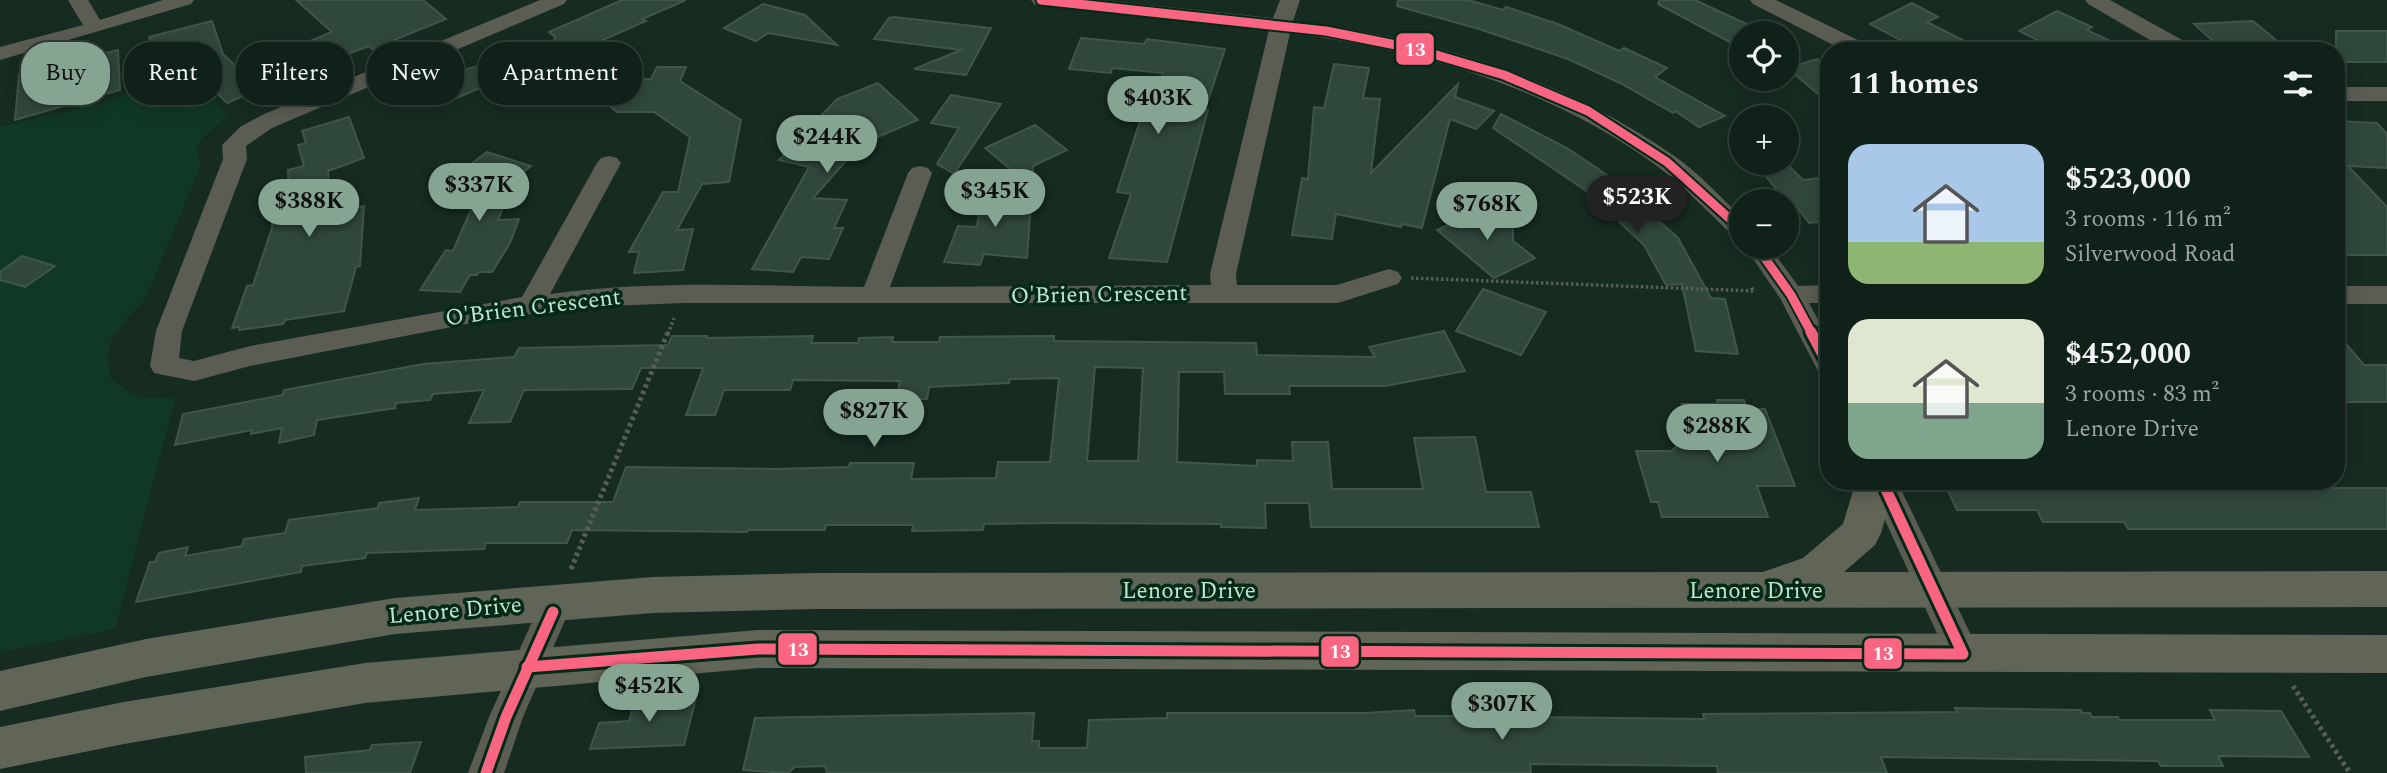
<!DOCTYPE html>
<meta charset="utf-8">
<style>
body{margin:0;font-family:Spectral,serif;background:#192922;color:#f1f3f6;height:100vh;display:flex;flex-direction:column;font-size:26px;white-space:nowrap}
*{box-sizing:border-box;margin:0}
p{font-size:23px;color:#9ca3a2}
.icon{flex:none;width:38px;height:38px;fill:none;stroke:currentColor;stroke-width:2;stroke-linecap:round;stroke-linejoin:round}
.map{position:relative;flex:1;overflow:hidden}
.sheet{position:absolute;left:1820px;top:42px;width:525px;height:448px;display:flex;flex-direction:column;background:#102119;border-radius:28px;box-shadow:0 4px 18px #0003,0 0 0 2px #303e38}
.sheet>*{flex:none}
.banner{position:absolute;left:21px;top:42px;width:665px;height:63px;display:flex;gap:14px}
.controls{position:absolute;left:1729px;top:21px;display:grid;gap:14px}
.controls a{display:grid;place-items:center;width:70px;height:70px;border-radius:50%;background:#102119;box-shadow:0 4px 18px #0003,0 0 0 2px #303e38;font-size:35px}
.price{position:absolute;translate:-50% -60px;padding:0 16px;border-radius:24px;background:#86a492;color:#111;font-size:23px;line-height:46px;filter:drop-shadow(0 2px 4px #0008)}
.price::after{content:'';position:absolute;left:50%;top:42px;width:21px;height:16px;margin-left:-10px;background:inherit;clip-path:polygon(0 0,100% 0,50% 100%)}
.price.selected{background:#222;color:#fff}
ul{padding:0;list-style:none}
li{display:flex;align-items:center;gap:21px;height:175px;padding:0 28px}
li span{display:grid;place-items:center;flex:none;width:196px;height:140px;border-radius:21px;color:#555}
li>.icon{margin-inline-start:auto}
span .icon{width:84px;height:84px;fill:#fffc;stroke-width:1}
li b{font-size:30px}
h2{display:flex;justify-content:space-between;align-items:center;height:84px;padding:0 28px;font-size:30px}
.pill{padding:0 24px;border-radius:28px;background:#102119;box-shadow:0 4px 18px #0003,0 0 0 2px #303e38;font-size:24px;line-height:63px}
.pill.selected{background:#86a492;color:#111}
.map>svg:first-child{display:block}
</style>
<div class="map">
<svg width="2387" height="773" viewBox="0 0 2387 773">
<rect width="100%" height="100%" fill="#162c21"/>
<!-- built -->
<polygon fill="#103824" points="192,68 227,116 202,138 196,150 200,163 199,170 145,300 125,321 110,343 108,358 110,378 128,391 141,397 175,399 115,629 0,653 0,127 108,101"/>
<!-- building -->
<g fill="#30483c" stroke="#3f564a" stroke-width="2" fill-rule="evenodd">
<polygon points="296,0 423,0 446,19 372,49 369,46 287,77 227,103 186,63 159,71 149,37 212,21 223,54 240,70 332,32"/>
<polygon points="622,0 686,0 642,19 646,21 549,64 555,37 549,32"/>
<polygon points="1398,0 1468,0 1503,10 1506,7 1558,24 1619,51 1624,48 1667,68 1655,77 1725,116 1699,127 1675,111 1673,113 1620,83 1568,59 1479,29 1397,6"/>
<polygon points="1660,0 1695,0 1753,27 1741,33 1741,48 1658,4"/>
<polygon points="1912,3 1938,17 1927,22 1984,51 1921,51 1870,24"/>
<polygon points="763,4 805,15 837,45 768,33 756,41 724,28"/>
<polygon points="2057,11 2092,27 2087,30 2131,51 2059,51 2019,31"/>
<polygon points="894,17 991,28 966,75 914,69 961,50 874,39 889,18"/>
<polygon points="2253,21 2289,51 2224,51 2194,24"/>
<rect x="2336" y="31" width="51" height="31"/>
<polygon points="1081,38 1144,44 1147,39 1225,49 1205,110 1208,110 1167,262 1109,258 1131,194 1117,192 1140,121 1144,122 1163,73 1112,68 1111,73 1069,69"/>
<polygon points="118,50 120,90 15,120 19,74"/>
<polygon points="524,55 528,67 452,100 446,74"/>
<polygon points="1817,59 1829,67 1829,103 1787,68"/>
<polygon points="1334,64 1369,68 1363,98 1380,99 1371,173 1458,84 1455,97 1494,111 1476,129 1450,119 1422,228 1402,224 1401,227 1336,214 1332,239 1292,235 1302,178 1308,179 1314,107 1324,108"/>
<polygon points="657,67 686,67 680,81 741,120 729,182 702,184 677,230 693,229 683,270 634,273 639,252 629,252 663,192 678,192 690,137 654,112 617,112 598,97 607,79 651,79"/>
<polygon points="878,83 918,120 861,144 813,198 847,200 834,228 843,228 829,259 801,257 793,272 752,269 809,167 779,160 837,99"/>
<polygon points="951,95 1001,104 954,174 937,164 959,128 931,123"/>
<polygon points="1501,114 1567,148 1610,177 1678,238 1711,298 1725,299 1738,354 1696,351 1682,284 1666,285 1644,245 1585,190 1493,128"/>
<polygon points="349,117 364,158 328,171 331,213 364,206 360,266 356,267 344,311 285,320 283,324 239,330 240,327 232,328 247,286 253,285 272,228 272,206 289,201 288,170 304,166 298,145 306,143 302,131"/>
<polygon points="2336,121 2377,123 2387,134 2387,168 2348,166 2387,207 2387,255 2346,255 2336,245"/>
<polygon points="1035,125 1067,150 1033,166 1032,187 985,148"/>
<polygon points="487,152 531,166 515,178 498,220 519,219 510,243 492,272 479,272 477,275 470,275 460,292 420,290 446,250 453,251 476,198 441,186"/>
<polygon points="1756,163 1786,163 1803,180 1819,178 1829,191 1829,221 1809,223 1788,196 1782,197"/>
<polygon points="993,189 1032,189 1027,258 984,254 980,265 944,262 958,226 977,227 980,204 991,204"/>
<polygon points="1488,206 1513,226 1513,241 1535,258 1494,278 1437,230"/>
<polygon points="22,256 55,266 25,287 0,280 0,272"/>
<polygon points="1483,289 1546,312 1521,355 1456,331"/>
<path d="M1444 331 1465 371 1385 386H1289L1290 394H1225L1224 372H1179L1177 462 1257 466V460L1293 461 1292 442H1328L1332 489H1423L1414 438 1475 437 1486 492H1531L1539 527H1311L1309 503H1265L1266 528 1221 527V524L1057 523 984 524 983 530 912 531 913 525H826L825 530H748L747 532 572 530 567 543H486L484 549 367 553 365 558 302 566 301 572 136 602 150 562H155L159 553 188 547 185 556 242 546 244 539 285 533 289 520 378 508 379 503 419 498 415 510 518 507 520 502H613L626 467 775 469 849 467 850 463H914L911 479 996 478 998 462H1050L1059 378 1010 379 1009 383 929 387 927 399H896L900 381 793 380 790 390H724L715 415H686L703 368H641L632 389 524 390 510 422 469 423 484 390 433 394 430 400 396 403 395 408 317 420 314 435 279 443 282 428 251 434 252 430 175 445 183 414 283 395 284 390 423 364 514 357 519 348 668 345 672 336H707V338L813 336 811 343H858L859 338 893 337 892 342H939L940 337 1054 336V341L1256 343 1257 355 1375 357 1369 347ZM1095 367 1143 368 1138 461H1087Z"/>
<polygon points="2336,332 2364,365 2387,365 2387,402 2336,402"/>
<polygon points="1717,400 1744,400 1747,409 1765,409 1795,486 1757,486 1768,517 1662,517 1658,502 1651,502 1636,451 1671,451 1692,432 1682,404 1718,404"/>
<polygon points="1943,481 2087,481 2091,488 2185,489 2180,481 2322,481 2327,488 2387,488 2387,529 2128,529 2124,522 2043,522 2037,510 1957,510"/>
<polygon points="697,694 684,745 590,749 599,723 629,721 636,696"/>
<polygon points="1955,708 2081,710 2082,713 2090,713 2092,717 2118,717 2119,720 2215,720 2210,710 2281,711 2309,757 2218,756 2223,766 2161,766 2158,761 1881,757 1887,773 1718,773 1717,766 1530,764 1531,773 827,773 825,766 795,767 788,773 743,770 755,718 1034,713 1032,741 1039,741 1039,748 1087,748 1089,720 1167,718 1167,713 1365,713 1414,710 1415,716 1488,716 1490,728 1536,728 1535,717 1704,719 1703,714 1957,712"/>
<polygon points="421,742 410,773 306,773 305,757 370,750 372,745"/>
</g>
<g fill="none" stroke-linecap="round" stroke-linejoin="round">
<!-- path-far1 -->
<g stroke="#575e56" stroke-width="3.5" stroke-dasharray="2.5 2.5" stroke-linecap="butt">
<polyline points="1411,278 1754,291 1751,287"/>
<polyline points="668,334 674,318"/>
</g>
<!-- path -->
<g stroke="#575e56" stroke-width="5" stroke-dasharray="3.5 3.5" stroke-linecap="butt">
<polyline points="571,569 668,332"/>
<polyline points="2293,686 2350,773"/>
</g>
<!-- minor -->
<g fill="#5b5c52" fill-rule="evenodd">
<polygon points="68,0 88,0 100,20 163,0 194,0 191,4 0,60 0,47 83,25"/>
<path d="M540 0H567L564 4 272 128 246 146 247 159 182 331 179 358 194 361 250 346 522 297 597 163 601 158 609 156 617 158 621 163 550 294C654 280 759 286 864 287L908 173 912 168 920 166 928 168 932 173 890 287 1211 285 1210 274 1269 30 1041 6 1034 4 1031 0H1101L1273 18 1280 0H1300L1293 21C1433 39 1556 75 1673 155 1698 172 1719 196 1741 216V237L1732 235C1708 212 1684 186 1657 166 1549 87 1421 50 1290 33L1236 274 1237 285H1337L1389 269 1398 272 1402 278 1398 284 1338 303H683L585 307 493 319 250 366 194 381 154 373 150 366 156 331 223 159 222 145 240 127 264 114Z"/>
<polygon points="1750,0 1776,0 1870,46 1873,51 1845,51 1753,4"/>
<polygon points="2085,0 2110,0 2193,46 2196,51 2169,51 2088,4"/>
<rect x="2336" y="87" width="51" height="14"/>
<polygon points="1745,247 1770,247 1798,286 1829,285 1829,303 1809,303 1829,340 1829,376 1819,373 1780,298"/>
<rect x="2336" y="286" width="51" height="18"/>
<polygon points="1867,481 1897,481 1980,654 1975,664 1963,668 1951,664"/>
<polygon points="557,588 568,592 573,602 523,717 504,773 468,773 489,717 541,602 546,592"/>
</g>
<!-- major -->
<g fill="#616558" fill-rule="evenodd">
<polygon points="1856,481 1896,481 1881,533 1875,545 1844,572 2387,571 2387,607 814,609 653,613 395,634 146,677 0,711 0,671 146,639 395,598 653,577 814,573 1763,572 1803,558 1843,524"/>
<polygon points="758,630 2387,635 2387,673 758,668 365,703 124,744 0,769 0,727 124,702 365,663"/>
</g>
<!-- bus-1-far1 casing -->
<g stroke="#032918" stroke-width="13">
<g id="bus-1-far1">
<polyline points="1041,0 1326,31 1416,49 1504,75 1588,111 1667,162 1741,229"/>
<polyline points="1757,247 1791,295 1812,334"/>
</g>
</g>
<!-- bus-1 casing -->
<g stroke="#032918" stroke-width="17">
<g id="bus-1">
<polyline points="1811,332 1829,366"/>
<polyline points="527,667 758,649 1963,654 1882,481"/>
<polyline points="486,773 506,717 553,612"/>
</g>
</g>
<!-- bus-1-far1 -->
<use href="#bus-1-far1" stroke="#fa6682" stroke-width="9"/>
<!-- bus-1 -->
<use href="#bus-1" stroke="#fa6682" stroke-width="11"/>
</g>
<g text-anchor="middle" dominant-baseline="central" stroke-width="7" stroke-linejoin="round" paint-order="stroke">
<!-- street labels -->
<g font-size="23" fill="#c2e4cf" stroke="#032918">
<text transform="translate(1099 295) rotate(-1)">O'Brien Crescent</text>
<text transform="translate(533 308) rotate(-7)">O'Brien Crescent</text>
<text x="1189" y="591">Lenore Drive</text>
<text x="1756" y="591">Lenore Drive</text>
<text transform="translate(455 611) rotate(-5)">Lenore Drive</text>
</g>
</g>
<g stroke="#032918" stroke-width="2.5">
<rect x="1395" y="32" width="40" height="34" rx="7" fill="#fa6682"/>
<rect x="777" y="632" width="41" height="34" rx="7" fill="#fa6682"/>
<rect x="1320" y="635" width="40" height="33" rx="7" fill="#fa6682"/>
<rect x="1863" y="637" width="40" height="33" rx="7" fill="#fa6682"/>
</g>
<g font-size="19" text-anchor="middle" font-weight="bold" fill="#fff">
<text x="1415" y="56">13</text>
<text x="798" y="656">13</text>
<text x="1340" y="658">13</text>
<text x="1883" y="660">13</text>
</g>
</svg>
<div class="controls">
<a><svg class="icon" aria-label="locate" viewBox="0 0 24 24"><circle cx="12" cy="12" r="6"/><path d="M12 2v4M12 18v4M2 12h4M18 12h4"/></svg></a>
<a>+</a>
<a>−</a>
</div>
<b class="price" style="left:1158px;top:136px">$403K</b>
<b class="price" style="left:827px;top:175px">$244K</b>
<b class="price" style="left:479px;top:223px">$337K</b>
<b class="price" style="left:995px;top:229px">$345K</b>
<b class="price selected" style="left:1637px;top:235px">$523K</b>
<b class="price" style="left:309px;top:239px">$388K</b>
<b class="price" style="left:1487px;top:242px">$768K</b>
<b class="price" style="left:874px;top:449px">$827K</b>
<b class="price" style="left:1717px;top:464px">$288K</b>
<b class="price" style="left:649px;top:724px">$452K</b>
<b class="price" style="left:1502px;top:742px">$307K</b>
<div class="banner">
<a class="pill selected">Buy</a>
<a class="pill">Rent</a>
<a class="pill">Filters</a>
<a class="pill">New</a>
<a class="pill">Apartment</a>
</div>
<section class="sheet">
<h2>11 homes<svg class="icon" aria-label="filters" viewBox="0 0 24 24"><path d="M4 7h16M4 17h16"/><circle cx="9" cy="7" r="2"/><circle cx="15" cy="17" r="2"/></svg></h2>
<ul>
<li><span style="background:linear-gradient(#a9c7e8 70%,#8fb573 0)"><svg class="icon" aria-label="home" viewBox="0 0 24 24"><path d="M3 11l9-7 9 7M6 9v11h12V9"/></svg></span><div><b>$523,000</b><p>3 rooms · 116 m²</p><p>Silverwood Road</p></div></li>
<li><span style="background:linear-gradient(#dfe7d0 60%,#7fa58c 0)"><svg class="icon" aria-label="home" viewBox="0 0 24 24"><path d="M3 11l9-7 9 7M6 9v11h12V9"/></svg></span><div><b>$452,000</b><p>3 rooms · 83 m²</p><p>Lenore Drive</p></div></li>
</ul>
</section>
</div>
